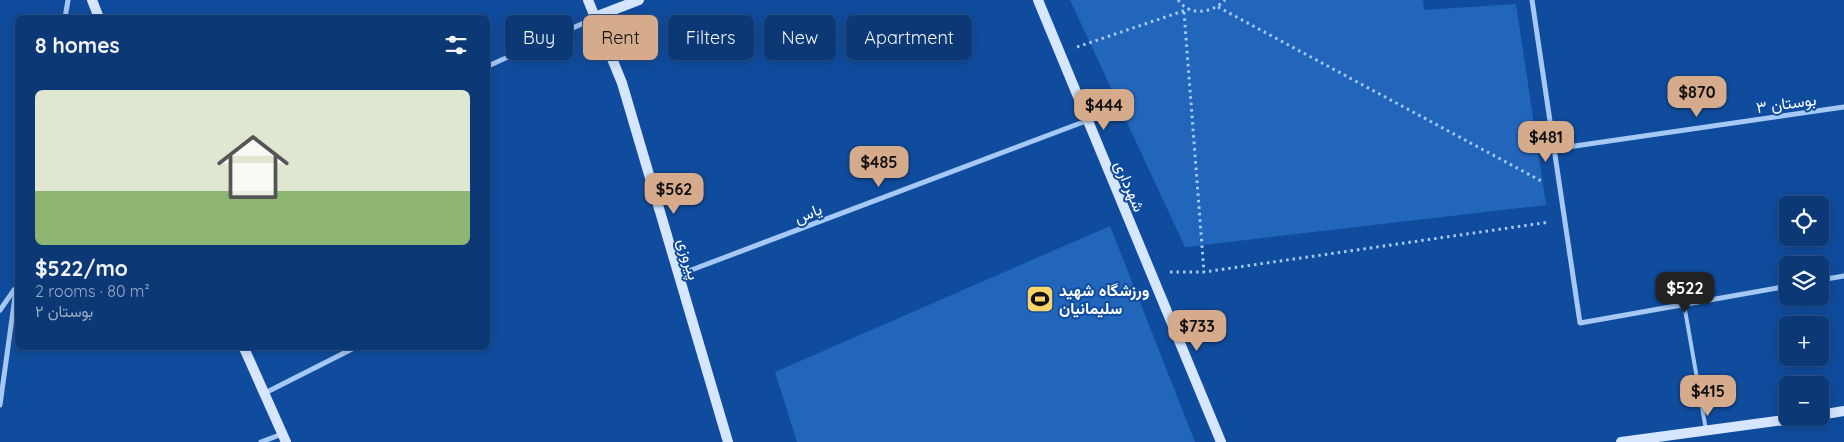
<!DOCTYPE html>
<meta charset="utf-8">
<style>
body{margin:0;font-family:Quicksand,Vazirmatn,sans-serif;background:#1a447e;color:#f1f3f6;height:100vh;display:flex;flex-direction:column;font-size:19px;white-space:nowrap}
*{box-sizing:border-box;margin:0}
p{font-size:16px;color:#9aacc5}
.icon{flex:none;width:28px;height:28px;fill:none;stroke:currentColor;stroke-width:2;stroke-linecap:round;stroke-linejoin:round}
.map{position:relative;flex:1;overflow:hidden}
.sheet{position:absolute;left:15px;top:15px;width:475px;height:335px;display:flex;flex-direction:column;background:#0c3976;border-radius:8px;box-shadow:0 2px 12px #0003,0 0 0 1px #2c5388}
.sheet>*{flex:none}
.banner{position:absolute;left:505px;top:15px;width:475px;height:45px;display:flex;gap:10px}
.fabs{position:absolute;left:1779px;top:196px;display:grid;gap:10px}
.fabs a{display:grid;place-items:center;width:50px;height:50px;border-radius:8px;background:#0c3976;box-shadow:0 2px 12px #0003,0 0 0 1px #2c5388;font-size:25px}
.price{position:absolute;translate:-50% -42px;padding:0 11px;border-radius:10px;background:#d6ab8b;color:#111;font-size:16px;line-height:32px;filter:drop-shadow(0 1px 2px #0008)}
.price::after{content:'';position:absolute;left:50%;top:30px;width:15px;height:11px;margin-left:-8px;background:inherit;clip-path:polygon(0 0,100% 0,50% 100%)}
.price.on{background:#222;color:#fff}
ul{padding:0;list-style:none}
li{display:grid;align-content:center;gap:10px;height:265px;padding:0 20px}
li span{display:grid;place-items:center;height:155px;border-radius:8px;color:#555}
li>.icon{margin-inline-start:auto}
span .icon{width:90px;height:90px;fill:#fffc;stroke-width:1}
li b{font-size:21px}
h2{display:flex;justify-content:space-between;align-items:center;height:60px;padding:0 20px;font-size:21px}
.tag{padding:0 18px;border-radius:8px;background:#0c3976;box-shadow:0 2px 12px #0003,0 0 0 1px #2c5388;font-size:18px;line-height:45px}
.tag.on{background:#d6ab8b;color:#111}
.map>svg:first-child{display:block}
</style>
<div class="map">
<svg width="1844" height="442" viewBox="0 0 1844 442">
<rect width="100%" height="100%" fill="#104c9d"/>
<!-- green -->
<g fill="#2266bc">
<polygon points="1070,0 1423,0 1424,10 1516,4 1546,205 1185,247"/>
<polygon points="1110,226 1195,442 797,442 775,372"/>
</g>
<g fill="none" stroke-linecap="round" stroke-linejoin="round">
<!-- path -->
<g stroke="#a5c8f5" stroke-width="3" stroke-dasharray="2.5 4" stroke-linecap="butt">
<path d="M1178 0C1190 17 1212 13 1225 0"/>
<polyline points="1218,7 1543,182"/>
<polyline points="1184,12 1204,272"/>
<polyline points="1077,47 1189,9"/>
<polyline points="1170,272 1204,272 1550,222"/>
</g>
<!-- lane -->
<polyline stroke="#a5c8f5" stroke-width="4" points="1684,304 1706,430"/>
<!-- street -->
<g stroke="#a5c8f5" stroke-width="5">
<polyline points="1532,0 1580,323 1788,286"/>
<polyline points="65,18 68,0"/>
<polyline points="488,66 595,18"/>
<polyline points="1554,149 1844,107"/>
<polyline points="678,275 1086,121"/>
<polyline points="1820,280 1844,276"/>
<polyline points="0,310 14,290"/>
<polyline points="265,393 354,348"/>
<polyline points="0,405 18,275"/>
<polyline points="261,442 282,434"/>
</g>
<!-- secondary -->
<g stroke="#d5e6fe" stroke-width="10">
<polyline points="92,0 99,18"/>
<polyline points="588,0 622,83 728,442"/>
<polyline points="1038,0 1221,442"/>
<polyline points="595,17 639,0"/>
<polyline points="244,348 286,442"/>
<polyline points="1820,415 1844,411"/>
<polyline points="1621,442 1799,418"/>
</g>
</g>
<!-- icons -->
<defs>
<g id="stadium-square" transform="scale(1.4375)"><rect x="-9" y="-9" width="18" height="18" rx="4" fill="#ffd569" stroke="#104c9d"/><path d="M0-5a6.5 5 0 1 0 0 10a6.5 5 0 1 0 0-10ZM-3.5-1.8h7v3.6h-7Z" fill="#111"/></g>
</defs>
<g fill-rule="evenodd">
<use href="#stadium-square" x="1040" y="299"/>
</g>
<g text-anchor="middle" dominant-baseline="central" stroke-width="4" stroke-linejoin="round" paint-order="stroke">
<!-- street labels -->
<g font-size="16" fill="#fff" stroke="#104c9d">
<text transform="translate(1786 103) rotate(-8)">بوستان ۳</text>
<text transform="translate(1130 186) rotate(67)">شهرداری</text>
<text transform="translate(808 213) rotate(-21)">یاس</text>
<text transform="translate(689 259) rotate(74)">پیروزی</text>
</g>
<!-- poi labels -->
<g font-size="16" font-weight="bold" fill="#fff" stroke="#104c9d" text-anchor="start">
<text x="1059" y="290">ورزشگاه شهید<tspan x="1059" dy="18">سلیمانیان</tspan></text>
</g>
</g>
</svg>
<div class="fabs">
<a><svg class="icon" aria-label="locate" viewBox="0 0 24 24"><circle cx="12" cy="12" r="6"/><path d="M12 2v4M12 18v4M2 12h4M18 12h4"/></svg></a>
<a><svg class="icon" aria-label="layers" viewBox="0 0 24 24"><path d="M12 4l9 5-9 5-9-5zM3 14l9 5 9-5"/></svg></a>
<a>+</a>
<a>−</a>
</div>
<b class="price" style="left:1697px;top:118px">$870</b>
<b class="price" style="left:1104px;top:131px">$444</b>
<b class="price" style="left:1546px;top:163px">$481</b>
<b class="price" style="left:879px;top:188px">$485</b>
<b class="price" style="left:674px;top:215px">$562</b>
<b class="price on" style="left:1685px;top:314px">$522</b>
<b class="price" style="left:1197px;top:352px">$733</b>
<b class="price" style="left:1708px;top:417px">$415</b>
<div class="banner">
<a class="tag">Buy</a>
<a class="tag on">Rent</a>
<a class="tag">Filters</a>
<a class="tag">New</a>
<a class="tag">Apartment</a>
</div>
<section class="sheet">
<h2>8 homes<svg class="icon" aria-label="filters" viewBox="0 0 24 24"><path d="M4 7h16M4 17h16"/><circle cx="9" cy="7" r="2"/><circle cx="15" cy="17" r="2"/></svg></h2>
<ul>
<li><span style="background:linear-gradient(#dfe7d0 65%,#8fb573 0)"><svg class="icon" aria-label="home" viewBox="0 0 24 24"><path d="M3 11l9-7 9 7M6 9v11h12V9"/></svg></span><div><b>$522/mo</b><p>2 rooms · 80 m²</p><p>بوستان ۲</p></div></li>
</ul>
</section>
</div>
